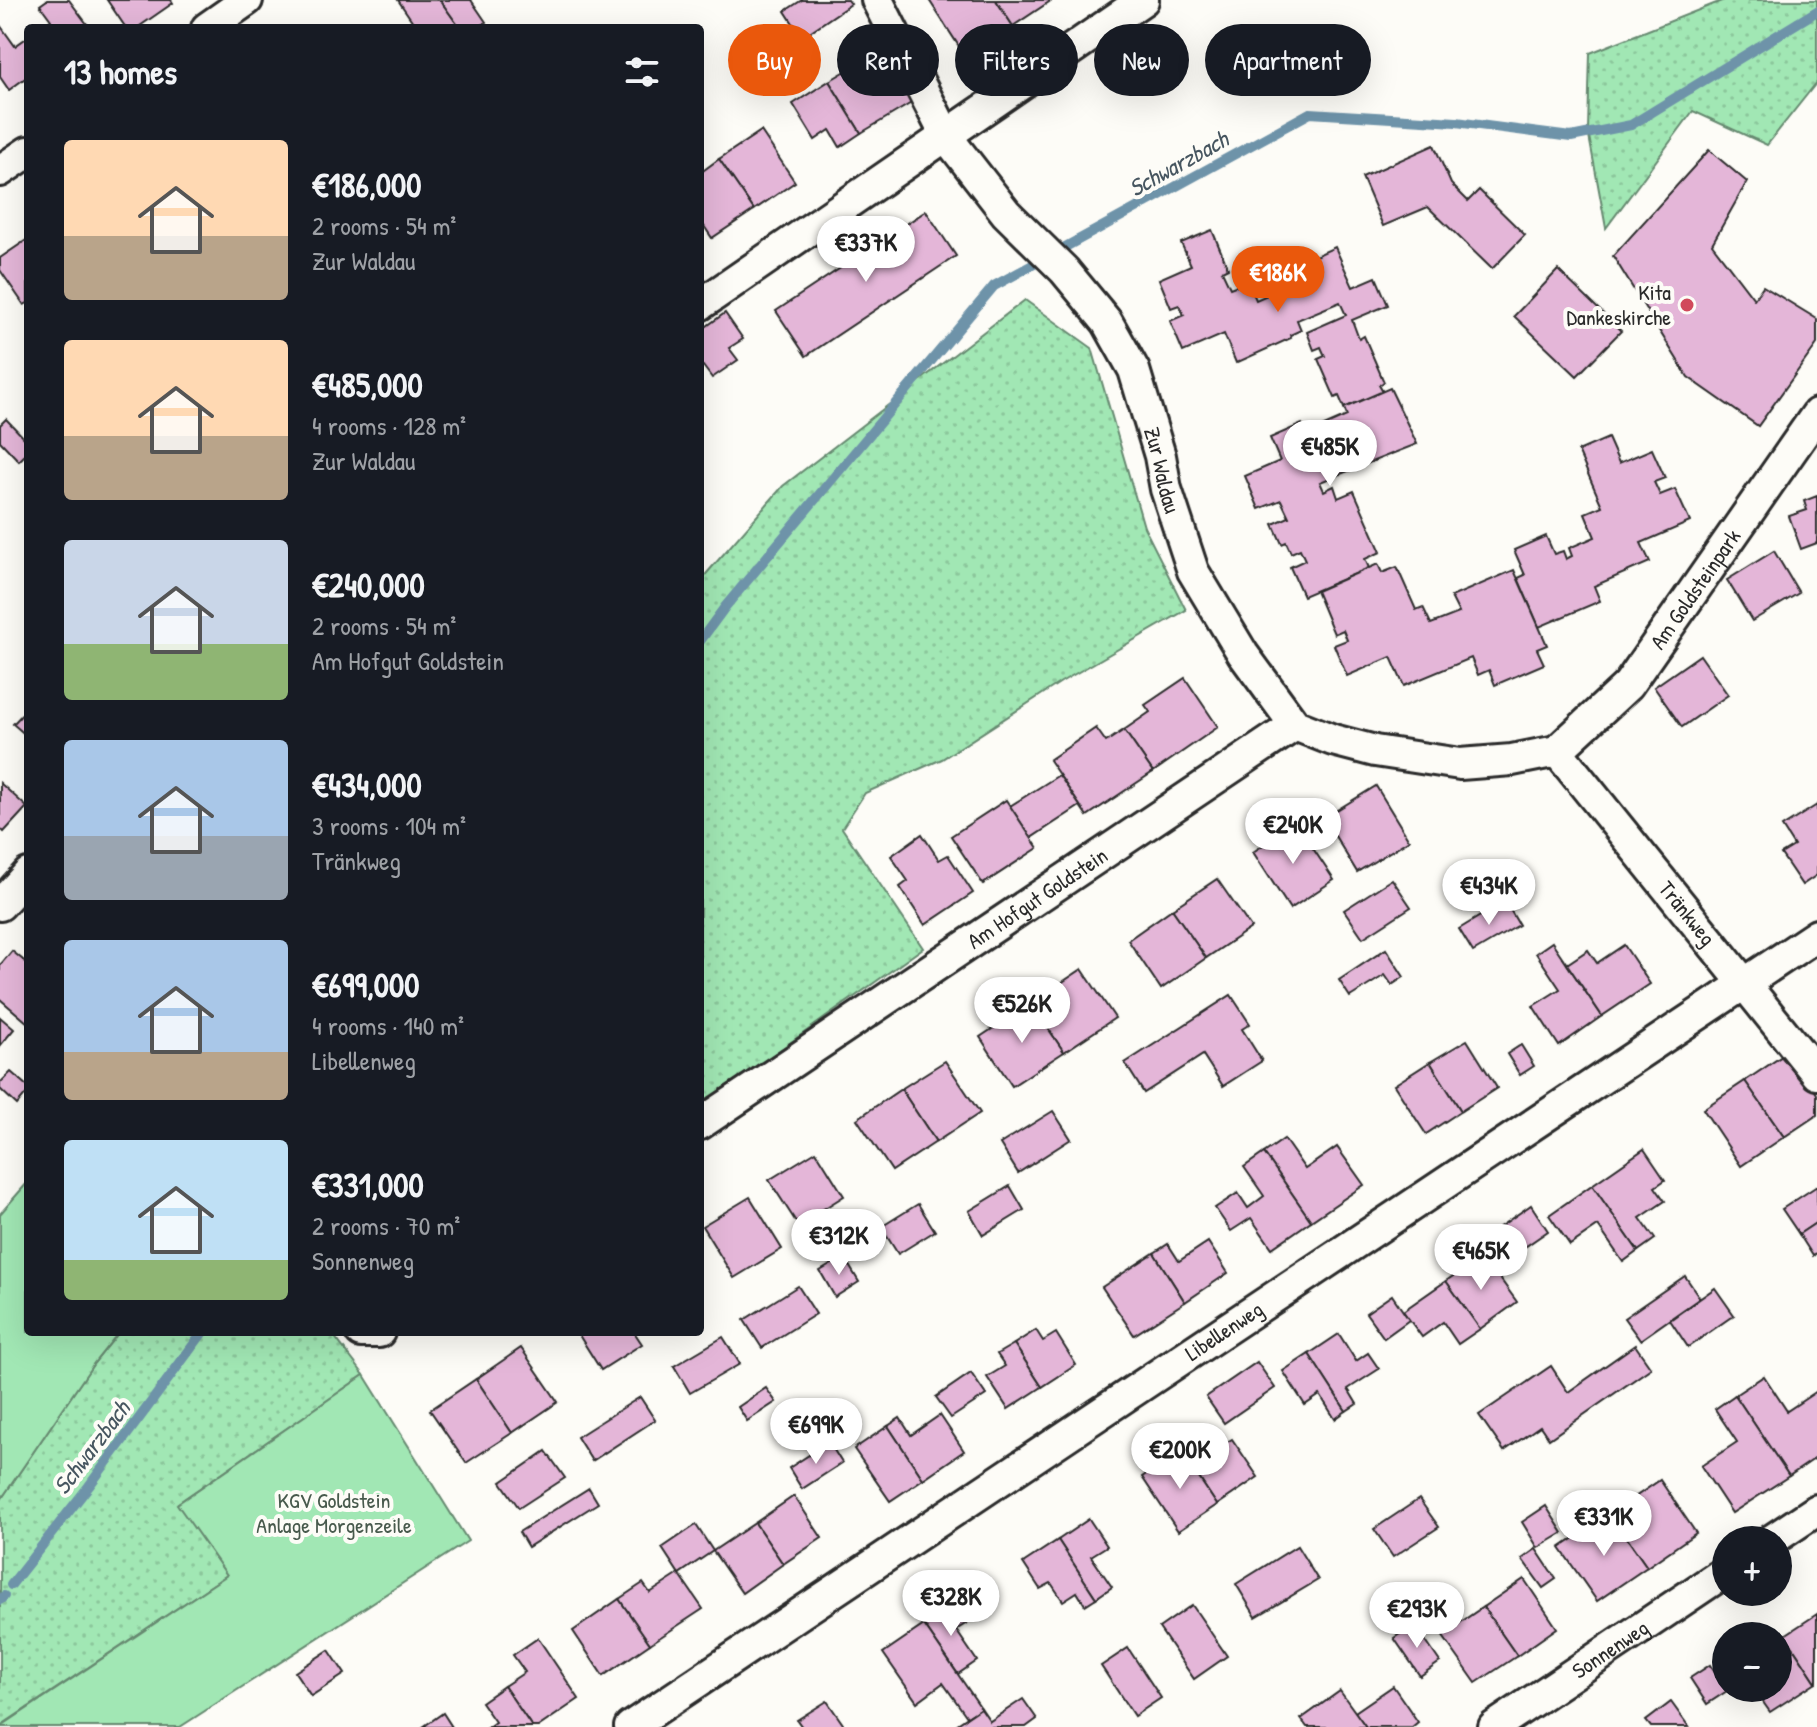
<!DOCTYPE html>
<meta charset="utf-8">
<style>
body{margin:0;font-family:"Patrick Hand",sans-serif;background:#20242c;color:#f1f3f6;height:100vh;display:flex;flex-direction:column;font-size:30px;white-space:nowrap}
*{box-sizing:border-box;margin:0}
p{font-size:26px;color:#9ea1a6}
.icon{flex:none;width:44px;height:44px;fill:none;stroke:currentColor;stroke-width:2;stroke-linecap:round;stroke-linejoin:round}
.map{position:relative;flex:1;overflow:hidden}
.panel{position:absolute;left:24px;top:24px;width:680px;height:1312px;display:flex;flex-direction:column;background:#171b24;border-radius:8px;box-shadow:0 8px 32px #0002}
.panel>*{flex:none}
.guide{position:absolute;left:728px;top:24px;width:760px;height:72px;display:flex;gap:16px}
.controls{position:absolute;left:1712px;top:1526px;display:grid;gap:16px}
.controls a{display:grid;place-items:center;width:80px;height:80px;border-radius:50%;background:#171b24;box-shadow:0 8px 32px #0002;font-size:40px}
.price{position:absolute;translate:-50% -68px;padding:0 18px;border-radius:28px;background:#fff;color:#222;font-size:26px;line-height:52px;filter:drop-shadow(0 2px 4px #0008)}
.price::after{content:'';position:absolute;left:50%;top:48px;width:24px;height:18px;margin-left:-12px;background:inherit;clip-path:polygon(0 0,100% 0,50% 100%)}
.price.active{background:#ea580c;color:#fff}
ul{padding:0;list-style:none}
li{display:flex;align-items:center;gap:24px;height:200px;padding:0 40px}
li span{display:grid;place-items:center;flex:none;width:224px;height:160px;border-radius:8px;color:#555}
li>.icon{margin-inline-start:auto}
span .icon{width:96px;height:96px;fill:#fffc;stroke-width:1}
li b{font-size:34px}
h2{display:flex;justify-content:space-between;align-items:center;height:96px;padding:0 40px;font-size:34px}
.tag{padding:0 28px;border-radius:36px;background:#171b24;box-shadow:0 8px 32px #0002;font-size:28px;line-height:72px}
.tag.active{background:#ea580c;color:#fff}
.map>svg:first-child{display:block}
</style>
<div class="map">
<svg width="1817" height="1727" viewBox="0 0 1817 1727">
<defs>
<pattern id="park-dots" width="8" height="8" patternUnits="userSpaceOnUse" patternTransform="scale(2)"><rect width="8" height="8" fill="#a1e7b4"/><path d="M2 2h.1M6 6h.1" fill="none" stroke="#8bc69b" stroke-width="1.8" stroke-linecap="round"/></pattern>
</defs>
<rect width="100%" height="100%" fill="#fdfcf7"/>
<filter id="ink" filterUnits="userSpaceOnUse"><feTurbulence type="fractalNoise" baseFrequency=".0125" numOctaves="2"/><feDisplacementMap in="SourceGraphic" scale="16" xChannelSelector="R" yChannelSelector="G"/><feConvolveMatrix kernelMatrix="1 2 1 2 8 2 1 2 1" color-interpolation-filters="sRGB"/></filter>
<g filter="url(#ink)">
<!-- park -->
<g fill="url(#park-dots)" stroke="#668970" stroke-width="2">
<polygon points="1724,0 1817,0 1817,82 1767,145 1693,111 1606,228 1588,131 1590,53"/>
<polygon points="1025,300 1092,348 1144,527 1186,610 1061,682 942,759 865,793 842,828 923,948 700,1107 700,581 783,486"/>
<polygon points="119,1332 331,1332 364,1375 178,1503 227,1575 0,1726 0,1501 94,1363"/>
</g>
<!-- garden -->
<g fill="#a1e7b4" stroke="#668970" stroke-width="2">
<polygon points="28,1182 28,1332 119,1332 94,1363 0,1501 0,1214"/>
<polygon points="364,1375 468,1541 180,1727 0,1727 227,1575 177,1504"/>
</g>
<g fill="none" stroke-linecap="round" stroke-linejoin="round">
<!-- stream -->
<g stroke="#6e93a9" stroke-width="10">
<polyline points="700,641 725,607 994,286 1310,113 1456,122 1571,137 1631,125 1817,11"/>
<polyline points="11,1585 89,1486 203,1332"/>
<polyline points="0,1600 4,1596"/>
</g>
</g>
<!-- building -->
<g fill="#e4b6d8" stroke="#2b2b2b" stroke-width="2">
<polygon points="47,0 69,0 90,28 40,28 51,20 40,5"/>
<polygon points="107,0 171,0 173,3 137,28 126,28"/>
<polygon points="398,0 440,0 460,28 417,28"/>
<polygon points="440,0 471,0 486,22 478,28 460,28"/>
<polygon points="802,0 848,0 851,4 802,37 785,11"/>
<polygon points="929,0 996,0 1013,26 966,57"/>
<polygon points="996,0 1052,0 1013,26"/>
<polygon points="0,25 15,46 28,37 28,76 9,90 0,77"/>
<polygon points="881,50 913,102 861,133 829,81"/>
<polygon points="829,81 861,133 840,147 830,130 815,140 793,104"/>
<polygon points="761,131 795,182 754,210 719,159"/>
<polygon points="1434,145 1451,184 1468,201 1479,190 1525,235 1492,269 1428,207 1383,226 1362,177"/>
<polygon points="1709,150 1747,182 1712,244 1754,299 1763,286 1817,319 1817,344 1758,426 1688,377 1613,256"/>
<polygon points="719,159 754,210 712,238 700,220 700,173"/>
<polygon points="926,211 956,256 806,356 776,311"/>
<polygon points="1212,230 1228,268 1222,271 1230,288 1248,281 1256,300 1283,288 1279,280 1307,268 1304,261 1335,247 1353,287 1376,277 1388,305 1352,320 1359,339 1364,336 1384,382 1379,385 1383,392 1344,408 1339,396 1335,398 1318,359 1325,356 1321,347 1314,350 1307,332 1346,315 1340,302 1297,320 1301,330 1290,335 1291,338 1236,363 1224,334 1183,352 1170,321 1184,315 1179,305 1171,308 1159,279 1191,265 1181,243"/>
<polygon points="28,239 28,303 24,305 0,270 0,258"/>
<polygon points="1558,270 1621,331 1577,376 1514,316"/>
<polygon points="725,313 743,339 729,348 738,360 712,378 703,366 700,368 700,331"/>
<polygon points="1390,388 1417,444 1320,482 1324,491 1334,486 1338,498 1354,491 1381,552 1365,559 1369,568 1303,596 1290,567 1305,560 1300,549 1291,553 1286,542 1282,544 1273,524 1289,517 1281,500 1259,509 1245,476 1280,461 1270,438 1302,424 1306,434 1347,416 1344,408"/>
<polygon points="6,419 28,442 28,452 19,461 0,441 0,425"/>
<polygon points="1608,438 1619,463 1652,449 1665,478 1654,482 1660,495 1675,489 1690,522 1641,543 1650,562 1594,586 1600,601 1539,627 1518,578 1525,575 1514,550 1546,536 1554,554 1563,551 1566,559 1572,556 1569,548 1595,537 1585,513 1602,506 1578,451"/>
<polygon points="1817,496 1817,543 1801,549 1789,516 1807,510 1804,501"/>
<polygon points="1774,551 1799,593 1752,621 1727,580"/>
<polygon points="1378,564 1382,573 1397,567 1416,610 1423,607 1431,624 1459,613 1451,597 1514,570 1547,645 1537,649 1544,664 1495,685 1489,670 1478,675 1471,658 1404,686 1391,657 1347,676 1334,645 1347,640 1343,630 1334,634 1316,591"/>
<polygon points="1700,655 1728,695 1682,727 1654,687"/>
<polygon points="1185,678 1218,727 1153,772 1124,730 1150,712 1145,705"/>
<polygon points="28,708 28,737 13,724"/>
<polygon points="1096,728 1106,742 1124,730 1153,772 1087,816 1049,760"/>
<polygon points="1059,775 1080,806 1031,838 1010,806"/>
<polygon points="0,783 27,807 4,832 0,828"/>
<polygon points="1376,786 1409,840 1357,872 1324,818"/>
<polygon points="1006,800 1038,848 983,884 951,836"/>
<polygon points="1817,805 1817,875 1802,885 1781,854 1794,846 1782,827"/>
<polygon points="1296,823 1334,880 1290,909 1253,852"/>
<polygon points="922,834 939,860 948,855 973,893 925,925 900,887 908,881 891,856"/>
<polygon points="1217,879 1251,928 1206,958 1172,909"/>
<polygon points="1392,879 1411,907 1363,938 1344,910"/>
<polygon points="1505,901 1519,925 1473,952 1459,929"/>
<polygon points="1172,909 1206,958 1161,989 1128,940"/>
<polygon points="1552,942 1602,1016 1559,1046 1533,1006 1560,989 1536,953"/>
<polygon points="1624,945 1650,984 1602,1016 1567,964 1588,950 1597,963"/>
<polygon points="1386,949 1404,977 1392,985 1385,975 1350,997 1339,980"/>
<polygon points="12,951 28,964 28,1023 0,999 0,965"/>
<polygon points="1082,969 1115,1018 1064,1052 1031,1003"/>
<polygon points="1231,995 1250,1024 1242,1029 1262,1061 1223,1086 1203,1055 1144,1093 1125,1063"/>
<polygon points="1031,1003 1064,1052 1012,1086 980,1037"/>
<polygon points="0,1017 14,1029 0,1046"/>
<polygon points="1467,1040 1497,1088 1461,1111 1430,1062"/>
<polygon points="1521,1045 1534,1066 1520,1075 1507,1054"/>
<polygon points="1788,1052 1817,1094 1817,1115 1784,1137 1745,1081"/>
<polygon points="945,1061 980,1113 936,1142 901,1089"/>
<polygon points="1430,1062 1461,1111 1426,1134 1394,1085"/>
<polygon points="11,1072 28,1087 28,1092 17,1105 0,1089 0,1083"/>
<polygon points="1745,1081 1784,1137 1741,1166 1703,1109"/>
<polygon points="901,1089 936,1142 892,1171 857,1119"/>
<polygon points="1053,1111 1071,1139 1018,1173 1000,1144"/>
<polygon points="1284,1139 1305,1169 1337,1147 1364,1185 1311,1221 1264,1153"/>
<polygon points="1644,1149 1665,1180 1655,1187 1665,1201 1640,1218 1655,1239 1638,1251 1592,1185"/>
<polygon points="816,1151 844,1196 798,1225 769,1180"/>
<polygon points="1264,1153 1311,1221 1272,1248 1251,1218 1231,1231 1215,1208 1238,1193 1248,1208 1264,1196 1244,1167"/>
<polygon points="1592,1185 1638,1251 1623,1262 1598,1226 1570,1245 1549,1215"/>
<polygon points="1010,1186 1024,1210 983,1235 969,1211"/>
<polygon points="1817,1186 1817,1222 1799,1234 1782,1209"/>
<polygon points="750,1197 782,1249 734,1278 702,1226"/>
<polygon points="918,1204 935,1231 898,1254 881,1227"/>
<polygon points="1531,1205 1548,1231 1516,1253 1498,1228"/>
<polygon points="1817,1222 1817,1254 1813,1256 1799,1234"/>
<polygon points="1208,1242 1228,1273 1185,1302 1154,1253 1168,1244 1179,1261"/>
<polygon points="1154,1253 1185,1302 1134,1335 1102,1287"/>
<polygon points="1483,1255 1517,1302 1480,1329 1446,1281"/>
<polygon points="844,1257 859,1282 835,1297 820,1271"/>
<polygon points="1685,1276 1700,1298 1640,1340 1624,1318"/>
<polygon points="1446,1281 1480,1329 1458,1344 1443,1322 1422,1337 1403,1311"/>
<polygon points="798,1286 816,1314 762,1348 744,1320"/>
<polygon points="1715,1288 1734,1315 1688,1347 1670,1320"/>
<polygon points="1392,1295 1409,1320 1384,1338 1366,1313"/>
<polygon points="1036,1330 1043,1341 1056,1333 1076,1365 1042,1387 1014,1344"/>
<polygon points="577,1332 634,1332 642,1344 601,1370"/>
<polygon points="1339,1334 1356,1361 1368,1353 1379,1369 1348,1389 1357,1404 1346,1411 1309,1354"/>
<polygon points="723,1337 740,1364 690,1393 674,1366"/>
<polygon points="1014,1344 1042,1387 1008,1409 987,1377 1005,1366 997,1354"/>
<polygon points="1635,1345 1651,1368 1549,1439 1540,1426 1504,1451 1479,1415 1551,1366 1568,1392"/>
<polygon points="521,1348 558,1402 512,1433 476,1379"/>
<polygon points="1309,1354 1346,1411 1335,1419 1320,1395 1305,1405 1283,1371"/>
<polygon points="1257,1362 1275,1388 1224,1423 1206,1397"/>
<polygon points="971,1373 986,1395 951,1418 936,1397"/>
<polygon points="1764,1376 1787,1411 1817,1391 1817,1457 1789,1476 1735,1395"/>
<polygon points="476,1379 512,1433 466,1463 430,1410"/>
<polygon points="766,1388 776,1402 747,1421 738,1407"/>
<polygon points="1735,1395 1789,1476 1732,1513 1701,1466 1737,1442 1715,1409"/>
<polygon points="640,1397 655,1420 592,1461 577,1437"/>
<polygon points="940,1415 964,1451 923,1479 888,1426 900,1418 911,1435"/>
<polygon points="888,1426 923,1479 890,1501 854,1449"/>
<polygon points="1212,1430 1222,1445 1232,1439 1258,1477 1217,1505 1181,1451"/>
<polygon points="829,1442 842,1463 802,1489 789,1468"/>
<polygon points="546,1451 565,1478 519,1508 501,1482"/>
<polygon points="1181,1451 1217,1505 1178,1531 1142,1477"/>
<polygon points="1660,1480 1696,1533 1647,1567 1610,1514"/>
<polygon points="589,1488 598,1503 528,1547 519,1532"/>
<polygon points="794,1496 822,1538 783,1564 755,1523"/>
<polygon points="1419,1499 1439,1527 1393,1557 1374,1529"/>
<polygon points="1546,1506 1563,1533 1538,1548 1522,1522"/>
<polygon points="1610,1514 1647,1567 1597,1601 1560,1548"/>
<polygon points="1089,1519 1107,1546 1091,1556 1112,1587 1096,1598 1058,1540"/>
<polygon points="755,1523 783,1564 742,1593 713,1551"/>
<polygon points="696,1525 713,1551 679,1574 662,1548"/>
<polygon points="1058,1540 1096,1598 1085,1605 1077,1592 1063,1601 1051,1583 1040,1589 1023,1563"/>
<polygon points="1297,1546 1318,1580 1256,1617 1236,1584"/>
<polygon points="1536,1549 1556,1579 1543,1588 1522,1559"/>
<polygon points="679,1574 703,1609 650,1644 619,1599 643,1583 650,1593"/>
<polygon points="1524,1579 1557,1628 1517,1656 1483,1607"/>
<polygon points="619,1599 650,1644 603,1676 573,1631"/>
<polygon points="954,1604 967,1623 956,1630 977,1661 958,1674 924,1625"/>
<polygon points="1192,1605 1227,1656 1194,1679 1159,1628"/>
<polygon points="1483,1607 1517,1656 1476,1683 1442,1635"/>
<polygon points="1817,1614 1817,1681 1816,1682 1785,1635"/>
<polygon points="1414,1624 1440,1662 1420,1676 1394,1638"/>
<polygon points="924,1625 981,1708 967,1717 943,1683 917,1702 883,1653"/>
<polygon points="1785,1635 1816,1682 1770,1712 1753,1688 1778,1688 1778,1640"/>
<polygon points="538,1638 579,1699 538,1727 532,1727 504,1686 525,1672 513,1655"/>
<polygon points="1128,1648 1161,1698 1134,1716 1101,1666"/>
<polygon points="329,1650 345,1674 311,1696 295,1672"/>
<polygon points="1710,1665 1727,1691 1707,1704 1690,1678"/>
<polygon points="504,1686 532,1727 488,1727 495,1722 481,1702"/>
<polygon points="1393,1686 1418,1722 1412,1727 1366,1727 1355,1712"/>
<polygon points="1340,1691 1366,1727 1307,1727 1301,1719"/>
<polygon points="1023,1699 1037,1719 1026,1727 953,1727 981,1708 990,1721"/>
<polygon points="827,1701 845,1727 802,1727 797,1720"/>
<polygon points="1671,1702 1689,1727 1651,1727 1646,1721"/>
<polygon points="443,1713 452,1727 423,1727"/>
</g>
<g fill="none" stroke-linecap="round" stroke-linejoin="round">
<!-- street casing -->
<g stroke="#2b2b2b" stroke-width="36">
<g id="street">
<path id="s1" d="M877 0 946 136 1006 213 1064 270 1107 322 1134 370 1160 456 1166 489 1193 571 1243 654 1295 725 1333 740 1375 751 1460 764 1512 760 1557 751"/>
<polyline points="207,28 247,0"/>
<polyline points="0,171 28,152"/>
<polyline points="700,305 1143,0"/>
<path id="s2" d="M1557 751 1628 685 1817 414"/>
<path id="s3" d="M1557 751 1817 1074"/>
<polyline points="0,905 28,874"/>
<path id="s4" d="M700 1124 1295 725"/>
<polyline points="361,1332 379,1332"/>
<polyline points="1772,1540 1817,1510"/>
<path id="s5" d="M630 1727 1817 935"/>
<path id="s6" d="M1494 1727 1726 1571"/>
</g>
</g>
<!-- street -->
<use href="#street" stroke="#fdfcf7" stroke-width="30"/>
</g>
</g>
<!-- markers -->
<circle fill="#d1495b" stroke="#fdfcf7" stroke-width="3" cx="1687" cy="305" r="8"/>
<g text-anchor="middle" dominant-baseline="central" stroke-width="8" stroke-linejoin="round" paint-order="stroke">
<!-- poi labels -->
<g font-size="22" fill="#2b2b2b" stroke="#fdfcf7" text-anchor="end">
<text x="1671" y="292">Kita<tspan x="1671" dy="25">Dankeskirche</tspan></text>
</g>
<!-- street labels -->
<g font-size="22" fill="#2b2b2b" stroke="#fdfcf7">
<text stroke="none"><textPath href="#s1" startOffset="558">Zur Waldau</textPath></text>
<text stroke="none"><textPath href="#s2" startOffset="214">Am Goldsteinpark</textPath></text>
<text stroke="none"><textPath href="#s4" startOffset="406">Am Hofgut Goldstein</textPath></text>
<text stroke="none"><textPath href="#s3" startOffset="208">Tränkweg</textPath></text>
<text stroke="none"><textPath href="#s5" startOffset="714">Libellenweg</textPath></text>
<text stroke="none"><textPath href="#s6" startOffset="140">Sonnenweg</textPath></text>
</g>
<!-- park labels -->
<g font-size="22" fill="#485a4d" stroke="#fdfcf7">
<text x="334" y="1500">KGV Goldstein<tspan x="334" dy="25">Anlage Morgenzeile</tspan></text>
</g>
<!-- water labels -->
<g font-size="24" font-style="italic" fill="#475660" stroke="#fdfcf7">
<text transform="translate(1178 163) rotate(-29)">Schwarzbach</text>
<text transform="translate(91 1447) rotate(-53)">Schwarzbach</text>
</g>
</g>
</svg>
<div class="controls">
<a>+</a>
<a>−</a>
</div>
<b class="price" style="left:866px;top:284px">€337K</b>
<b class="price active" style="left:1278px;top:314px">€186K</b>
<b class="price" style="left:1330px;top:488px">€485K</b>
<b class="price" style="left:1293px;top:866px">€240K</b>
<b class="price" style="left:1489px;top:927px">€434K</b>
<b class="price" style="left:1022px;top:1045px">€526K</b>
<b class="price" style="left:839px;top:1277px">€312K</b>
<b class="price" style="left:1481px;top:1292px">€465K</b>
<b class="price" style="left:816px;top:1466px">€699K</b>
<b class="price" style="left:1180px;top:1491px">€200K</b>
<b class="price" style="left:1604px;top:1558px">€331K</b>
<b class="price" style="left:951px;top:1638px">€328K</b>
<b class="price" style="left:1417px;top:1650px">€293K</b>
<div class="guide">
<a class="tag active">Buy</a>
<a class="tag">Rent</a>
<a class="tag">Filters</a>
<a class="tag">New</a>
<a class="tag">Apartment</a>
</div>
<section class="panel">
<h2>13 homes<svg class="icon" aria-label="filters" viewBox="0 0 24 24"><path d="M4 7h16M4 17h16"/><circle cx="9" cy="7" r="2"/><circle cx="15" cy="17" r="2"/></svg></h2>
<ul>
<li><span style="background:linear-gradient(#ffd9b3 60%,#b9a48a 0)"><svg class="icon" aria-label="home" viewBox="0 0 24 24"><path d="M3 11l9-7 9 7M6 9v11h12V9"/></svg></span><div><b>€186,000</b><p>2 rooms · 54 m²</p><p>Zur Waldau</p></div></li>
<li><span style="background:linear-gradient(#ffd9b3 60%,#b9a48a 0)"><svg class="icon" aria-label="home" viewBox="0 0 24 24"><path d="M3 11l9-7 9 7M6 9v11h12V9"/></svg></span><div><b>€485,000</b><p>4 rooms · 128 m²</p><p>Zur Waldau</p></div></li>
<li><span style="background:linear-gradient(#c9d6e8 65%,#8fb573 0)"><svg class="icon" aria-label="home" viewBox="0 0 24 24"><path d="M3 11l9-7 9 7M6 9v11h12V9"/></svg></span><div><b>€240,000</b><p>2 rooms · 54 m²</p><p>Am Hofgut Goldstein</p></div></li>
<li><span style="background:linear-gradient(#a9c7e8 60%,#9aa5b1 0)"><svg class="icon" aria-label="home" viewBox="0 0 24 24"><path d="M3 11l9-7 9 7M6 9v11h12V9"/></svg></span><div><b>€434,000</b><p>3 rooms · 104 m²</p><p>Tränkweg</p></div></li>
<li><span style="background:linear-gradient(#a9c7e8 70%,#b9a48a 0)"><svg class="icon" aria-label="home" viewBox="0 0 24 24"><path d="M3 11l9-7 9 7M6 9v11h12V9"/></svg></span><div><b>€699,000</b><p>4 rooms · 140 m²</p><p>Libellenweg</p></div></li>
<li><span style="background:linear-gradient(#bfe0f5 75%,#8fb573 0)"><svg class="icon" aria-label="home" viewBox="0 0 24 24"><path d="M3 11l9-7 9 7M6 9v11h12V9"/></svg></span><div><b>€331,000</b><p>2 rooms · 70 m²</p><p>Sonnenweg</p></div></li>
</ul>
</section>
</div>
